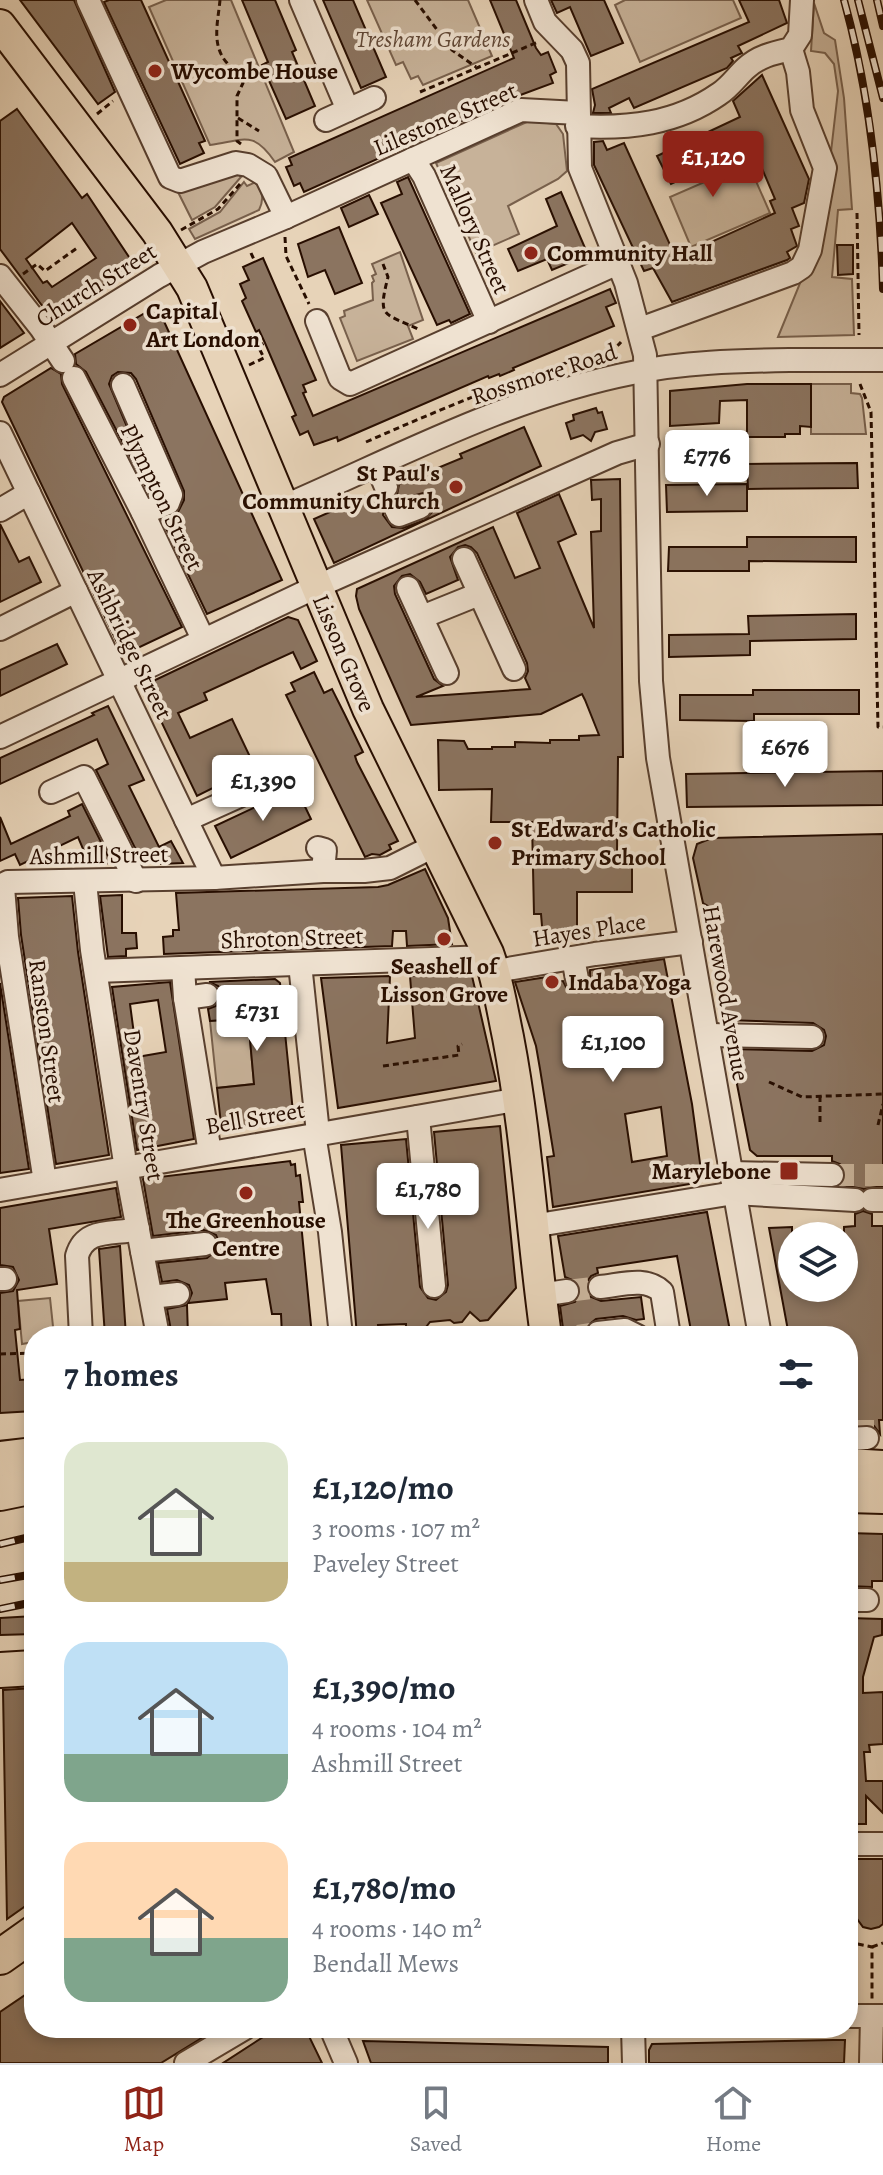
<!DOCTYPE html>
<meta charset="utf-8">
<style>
body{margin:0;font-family:Alegreya,serif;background:#f2f2f3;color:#1f2937;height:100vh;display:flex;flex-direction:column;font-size:30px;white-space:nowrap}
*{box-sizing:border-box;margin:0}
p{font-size:26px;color:#747a83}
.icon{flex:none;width:44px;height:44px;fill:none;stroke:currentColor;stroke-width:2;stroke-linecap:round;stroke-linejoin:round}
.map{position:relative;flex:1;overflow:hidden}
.drawer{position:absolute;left:24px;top:1326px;width:834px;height:712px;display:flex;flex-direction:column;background:#fff;border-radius:32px;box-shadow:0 4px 12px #0003}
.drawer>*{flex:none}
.tools{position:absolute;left:778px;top:1222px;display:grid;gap:16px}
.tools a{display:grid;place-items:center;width:80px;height:80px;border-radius:50%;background:#fff;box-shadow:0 4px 12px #0003;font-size:40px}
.price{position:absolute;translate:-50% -68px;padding:0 18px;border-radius:8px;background:#fff;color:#222;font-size:26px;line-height:52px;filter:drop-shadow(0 2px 4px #0008)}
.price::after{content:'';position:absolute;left:50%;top:48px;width:24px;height:18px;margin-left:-12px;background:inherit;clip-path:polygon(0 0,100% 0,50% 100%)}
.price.current{background:#8f2418;color:#fff}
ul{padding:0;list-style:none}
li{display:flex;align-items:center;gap:24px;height:200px;padding:0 40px}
li span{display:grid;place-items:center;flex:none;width:224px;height:160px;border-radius:24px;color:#555}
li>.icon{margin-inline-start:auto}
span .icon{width:96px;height:96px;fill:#fffc;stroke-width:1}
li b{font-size:34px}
h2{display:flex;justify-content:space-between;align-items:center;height:96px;padding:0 40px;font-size:34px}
.dock{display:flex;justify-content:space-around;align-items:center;height:112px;border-top:2px solid #e0e1e3;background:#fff;font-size:22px;color:#747a83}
.dock a{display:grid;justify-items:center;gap:4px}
.dock .current{color:#8f2418}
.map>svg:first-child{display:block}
</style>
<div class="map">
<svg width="883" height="2063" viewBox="0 0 883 2063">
<rect width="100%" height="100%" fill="#e7d3b8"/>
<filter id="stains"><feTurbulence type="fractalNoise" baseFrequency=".0025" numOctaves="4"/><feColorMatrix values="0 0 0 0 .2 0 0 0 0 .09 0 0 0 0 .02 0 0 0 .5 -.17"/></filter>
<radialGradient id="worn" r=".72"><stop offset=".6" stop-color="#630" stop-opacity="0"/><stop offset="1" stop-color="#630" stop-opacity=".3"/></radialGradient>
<!-- green -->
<g fill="#c7b299" stroke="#78604c" stroke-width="2">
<path d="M166 0H231L294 152 275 162C253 130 245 140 210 145L149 7Z"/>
<polygon points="367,0 468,0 492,56 423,85 418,76 411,79 403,62 396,65"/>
<polygon points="625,0 733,0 741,18 640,62 615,5"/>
<polygon points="814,3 824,33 835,40 844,98 852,209 838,210 832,277 852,279 854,335 778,337 814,249 829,169 838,91 834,64 825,53 811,51"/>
<polygon points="529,121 556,124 563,134 567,171 558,179 508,206 519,234 476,253 436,163"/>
<polygon points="748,163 770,213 691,247 670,197"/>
<polygon points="238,174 241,177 215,207 192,220 178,192"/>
<path d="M244 182 247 186 256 182C263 192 264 200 259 210L195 239 189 229 220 212Z"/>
<polygon points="400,252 423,320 408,326 413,339 357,361 340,318 345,316 344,311 373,300 372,283 374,281 372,276 376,274 372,264"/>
<polygon points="811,384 851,384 851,393 860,394 862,398 866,434 811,434"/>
<polygon points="248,1018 254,1084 217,1088 210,1021"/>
<polygon points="50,1298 54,1336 34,1336 34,1342 22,1344 18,1301"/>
</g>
<!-- building -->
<g fill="#8b7460" stroke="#280e00" stroke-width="2" fill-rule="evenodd">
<polygon points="20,0 74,0 115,92 98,104"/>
<polygon points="109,0 141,0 205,141 199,143 204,153 180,164 104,2"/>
<polygon points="242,0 275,0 296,50 292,52 315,106 286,119 262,65 268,62"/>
<polygon points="323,0 353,0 386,77 361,88"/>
<polygon points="490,0 516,0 536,48 541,55 548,52 556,72 550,75 553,83 515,97 304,192 300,183 294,186 286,167 292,165 289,158 514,58"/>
<polygon points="551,0 604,0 623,43 591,56 570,7 557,13"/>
<polygon points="739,0 779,0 787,23 738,46 742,53 731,58 733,61 727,68 634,108 629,98 609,108 611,113 593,113 595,105 592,89 749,22"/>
<polygon points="762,75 809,179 804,203 792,208 799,226 791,229 797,246 787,252 790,258 787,260 672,302 653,268 644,271 594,165 594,142 603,141 607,150 624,143 676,258 775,213 770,201 775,199 752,145 671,184 657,156 740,117 733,101"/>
<path d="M17 109 82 198 87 194 133 263 130 268 52 319 0 249V121ZM72 223 96 258 52 287 47 281 43 283 26 259Z"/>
<polygon points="408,177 470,314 451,323 449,320 437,325 381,203 402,194 397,182"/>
<polygon points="561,192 588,255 552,270 547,259 518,271 508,249 557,226 546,199"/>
<polygon points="369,195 378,214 349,227 341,208"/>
<polygon points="339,227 362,283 335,294 325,270 308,277 298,244"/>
<polygon points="837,245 853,245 853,274 838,275"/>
<polygon points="263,258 316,380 303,385 306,392 303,393 313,416 610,289 616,303 606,307 614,326 513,368 514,370 500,376 499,374 489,378 488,376 338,441 337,437 314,445 308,431 300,435 292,417 296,415 265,343 259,330 256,332 242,301 246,298 240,284 249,280 243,267"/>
<polygon points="0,301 24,333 0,348"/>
<polygon points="157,306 282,580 207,614 162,520 178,512 184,500 184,491 136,379 131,373 118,372 112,376 109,384 155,493 150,495 86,372 76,364 75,354"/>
<polygon points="51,368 61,374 62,384 182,627 123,655 2,402 4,397"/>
<polygon points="747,384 811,384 811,427 800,426 800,434 785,434 785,437 747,437 747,400 720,401 719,423 670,426 670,391"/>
<polygon points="596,408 598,413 602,412 607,429 595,432 591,441 583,435 571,439 566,423 574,420 573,415"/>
<polygon points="524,427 541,466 334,563 314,519 373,493 385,501 383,515 392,527 403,528 425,520 434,510 433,501 423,493 404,498 397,495 399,484 462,458 460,454"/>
<polygon points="857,463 858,488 748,489 747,464"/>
<path d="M620 479 623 757H618L617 852 632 853V892H577V928H564L563 936 543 938 541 914H534L532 822H491L492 789 439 790 438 740 464 741 468 749H492V747H515V742L550 743V740H579V736L599 735 585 700 582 694 541 714 411 725 359 609 356 596 357 589 493 527 515 578 540 568 517 513 559 494 576 534 558 542 594 628 591 532 601 531V499L592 500 591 480ZM465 545 471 547 477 553 527 663 528 671 525 678 530 689 416 697 443 686 434 679 395 594 394 586 402 576 410 574 420 582 426 594 458 580 450 557 458 547Z"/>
<polygon points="747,484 747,511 667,512 666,485"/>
<polygon points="0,524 19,562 29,557 41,582 0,602"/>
<polygon points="747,537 856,537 856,562 749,561 749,571 668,571 669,547 747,547"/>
<polygon points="856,614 856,639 750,641 750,655 669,657 669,635 749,634 748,616"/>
<polygon points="288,617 298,620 317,661 301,669 293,652 204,693 207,700 178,713 190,738 232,719 252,761 248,763 251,769 197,796 148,694 151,682"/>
<polygon points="57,644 67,664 0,696 0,670"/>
<polygon points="314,672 324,693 332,689 345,715 363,752 355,756 357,762 398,841 389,845 391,849 380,855 372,854 365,857 286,695 295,691 291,683"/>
<polygon points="753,690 859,690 859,714 754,714 754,721 680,720 680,695 753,695"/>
<polygon points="108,706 144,780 129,786 159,847 171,841 183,863 161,864 157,854 142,862 96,770 108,764 97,739 0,784 0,758 94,715 92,713"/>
<polygon points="883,771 883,805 687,807 686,774"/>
<polygon points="296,788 311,819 231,858 215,826"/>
<polygon points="82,804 111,862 103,865 95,860 89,863 78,837 20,865 15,854 0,861 0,817 11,844 70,816 68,811"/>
<polygon points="883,834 883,1186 864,1189 841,1185 846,1176 845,1169 840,1164 832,1161 832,1156 757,1156 750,1150 730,1049 812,1051 824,1045 826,1036 824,1030 813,1023 724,1020 715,969 715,963 721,960 713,909 703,903 693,858 697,844 712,838"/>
<polygon points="425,869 448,918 452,944 407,946 406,931 393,931 392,946 164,954 163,937 173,936 173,930 179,930 176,893 378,887 388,885"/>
<polygon points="122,895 122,933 136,933 137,948 126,949 126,956 108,957 100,896"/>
<polygon points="72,896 78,952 109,1155 56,1164 21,935 18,898"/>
<path d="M664 959 692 1104 702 1178 696 1179V1183L553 1207 547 1157 554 1156 540 1069 536 1046 515 982 547 977 548 983 563 981 567 989 579 993 590 984V970ZM661 1107 667 1156 632 1162 625 1114Z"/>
<polygon points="467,974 472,976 496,1081 338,1108 321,978 390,976 387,1043 415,1038 410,976"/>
<polygon points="275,979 280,983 293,1112 285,1119 228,1128 221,1124 217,1088 254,1084 248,1018 210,1021 208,1009 216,1006 221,994 218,986 209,982"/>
<path d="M170 982 194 1139 137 1150 112 987ZM158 1000 166 1052 137 1057 130 1004Z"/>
<polygon points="0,983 29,1169 0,1173"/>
<polygon points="500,1126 516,1288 488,1320 480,1321 470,1312 462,1322 454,1323 450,1320 430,1322 426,1327 406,1329 406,1324 378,1325 379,1336 357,1336 341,1145 406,1139 420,1287 428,1298 436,1300 446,1292 448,1285 434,1132"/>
<polygon points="290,1161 291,1165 295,1164 296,1176 300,1175 303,1202 299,1202 312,1336 282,1336 281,1314 272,1314 266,1279 225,1283 227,1299 188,1303 192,1293 189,1285 177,1280 162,1282 158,1263 207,1258 217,1250 219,1242 216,1235 204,1230 153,1236 143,1179"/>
<polygon points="116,1188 121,1217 49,1229 57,1284 17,1290 20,1329 15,1330 20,1380 34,1379 34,1411 0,1413 0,1293 13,1291 19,1280 13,1267 0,1265 0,1208"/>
<polygon points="863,1211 872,1214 872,1226 883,1226 883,1420 879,1420 880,1434 874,1426 866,1424 866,1421 848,1421 848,1336 789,1336 769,1228 792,1227 792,1288 844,1288 844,1227 855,1226 855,1214"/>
<polygon points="707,1212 731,1336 692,1336 677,1256 597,1268 598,1273 591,1276 587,1282 589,1296 601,1301 641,1297 644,1319 636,1320 623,1316 596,1319 586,1327 585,1336 564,1336 560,1306 575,1302 581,1290 577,1282 565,1277 558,1236"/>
<polygon points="120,1246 126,1336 105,1336 99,1249"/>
<polygon points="187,1305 188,1336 172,1336 167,1309"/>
<polygon points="848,1533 883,1534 883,1581 872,1581 872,1587 848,1586"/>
<polygon points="34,1616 34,1634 0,1635 0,1618"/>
<polygon points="848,1618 882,1619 882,1635 874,1637 863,1677 863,1693 883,1692 883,1744 869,1745 870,1752 864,1752 866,1781 883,1781 883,1813 866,1796 866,1824 848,1824"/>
<polygon points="34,1688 34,1900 7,1919 3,1690"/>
<polygon points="848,1859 883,1859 883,1924 879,1927 871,1929 863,1927 852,1912 848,1912"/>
<polygon points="34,1989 34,2028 218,2028 161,2063 0,2063 0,2012"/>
<polygon points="277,2028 305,2028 322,2063 223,2063"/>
<polygon points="833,2040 845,2040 844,2063 649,2063 649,2050 652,2044"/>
<polygon points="363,2041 608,2047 608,2063 371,2063"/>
</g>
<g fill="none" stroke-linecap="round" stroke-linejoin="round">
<!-- minor-tunnel -->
<g stroke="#cab59c" stroke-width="22" stroke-dasharray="22 11" stroke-linecap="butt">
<polyline points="832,1175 883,1175"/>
<polyline points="567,1291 600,1287"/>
<polyline points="578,1336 598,1333"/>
<polyline points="852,1431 883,1431"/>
</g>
<!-- minor casing -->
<g stroke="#583f2e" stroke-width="26">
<g id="minor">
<polyline points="88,0 170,177 180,181 236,163 248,165 266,176 286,217"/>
<polyline points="301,0 348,110"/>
<polyline points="536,0 545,22 572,50 578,63 580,168 626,283 645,355 651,681 658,758 760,1336"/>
<polyline points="326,120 374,98"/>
<path d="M577 126C628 129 676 124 719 94 730 87 737 76 746 68 759 56 774 53 791 49L800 35 802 0"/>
<polyline points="413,159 424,176 489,322"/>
<polyline points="0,276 41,328 63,361"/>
<polyline points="317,321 340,378 350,384 618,263"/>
<polyline points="640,329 793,273 802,267 810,250 825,168 802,110 798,72 791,49"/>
<polyline points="0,375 159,276 203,252 286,217 521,110 578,113"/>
<polyline points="74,378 143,513 203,639"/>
<polyline points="123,385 171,495 168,503 143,513"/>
<polyline points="0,433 214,878"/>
<polyline points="377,466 386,487"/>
<path d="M285 506C398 457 510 397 632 373 683 362 737 361 790 360"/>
<polyline points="396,509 399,515 420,507"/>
<polyline points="0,510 29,493"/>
<polyline points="464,559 514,669"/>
<polyline points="408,588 447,673"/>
<polyline points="422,617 479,594"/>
<polyline points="0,629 76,591"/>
<polyline points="0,737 316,587 617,453 648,444"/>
<polyline points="51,792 84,777 136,881"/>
<polyline points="186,820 275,780"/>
<polyline points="318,848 325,850 323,871"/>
<polyline points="85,882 92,950 124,1156 158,1336"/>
<polyline points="0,886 8,882 214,878 323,871 364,871 390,868 436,845"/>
<polyline points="3,887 7,937 45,1182"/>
<polyline points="573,958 577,979"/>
<polyline points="300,964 318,1133"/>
<polyline points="183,968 185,998 210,1153"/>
<polyline points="96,971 489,957"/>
<polyline points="495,974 508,969 595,954 691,942"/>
<polyline points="185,998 207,995"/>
<polyline points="708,1035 812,1037"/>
<polyline points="418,1117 434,1286"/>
<polyline points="314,1134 330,1232 341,1336"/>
<polyline points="731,1173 832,1175"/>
<polyline points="0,1190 520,1099"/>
<polyline points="872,1200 883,1200"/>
<polyline points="532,1226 734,1193 855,1200"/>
<polyline points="142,1251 205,1244"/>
<polyline points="0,1279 5,1279"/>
<path d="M600 1287C621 1285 646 1276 662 1292L669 1336"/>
<polyline points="540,1295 567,1291"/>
<polyline points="151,1297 178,1294"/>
<polyline points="598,1333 625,1330 637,1336"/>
<path d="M81 1336 77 1256C85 1227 113 1235 138 1229"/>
<polyline points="848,1439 867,1438"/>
<polyline points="848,1600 867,1600"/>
<polyline points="848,1844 883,1844"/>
<polyline points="848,2016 883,2016"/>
<polyline points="331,2028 346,2063"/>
<polyline points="633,2028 634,2063"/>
<polyline points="186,2063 245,2028"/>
<polyline points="871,2063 872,2016"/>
</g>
</g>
<!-- major casing -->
<g stroke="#280e00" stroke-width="34">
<path id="major" d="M0 25 157 232 192 288 368 709 488 953C498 980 502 1009 508 1037 527 1136 532 1236 546 1336"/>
</g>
<!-- highway casing -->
<g stroke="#280e00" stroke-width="38">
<g id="highway">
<polyline points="0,1459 34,1455"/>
<polyline points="848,1466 883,1468"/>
<polyline points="0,1493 34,1486"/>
<polyline points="848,1495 883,1496"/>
<polyline points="0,1670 34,1668"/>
<polyline points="0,1957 34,1933"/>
</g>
</g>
<!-- path -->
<g stroke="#280e00" stroke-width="3" stroke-dasharray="6 4" stroke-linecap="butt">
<path d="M220 0C218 22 211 45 227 63 233 71 239 73 243 83L237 96V141L241 144"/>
<polyline points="415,0 452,50 476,67"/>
<polyline points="420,92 538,42"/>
<polyline points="97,114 113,101"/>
<polyline points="238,118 259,131"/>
<polyline points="857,213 859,335"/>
<polyline points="181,230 218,209 240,184"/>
<polyline points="285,237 286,256 309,304"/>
<polyline points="251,253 255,262"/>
<path d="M383 264 388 277C377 320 384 312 420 330"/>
<polyline points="23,274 37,264 45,271 77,248"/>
<polyline points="249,365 264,358 258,346 265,343"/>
<polyline points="860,384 871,412 878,727 883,727"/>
<path d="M366 442C434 412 501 384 572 361 589 356 609 356 621 342"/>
<polyline points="383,1066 459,1055 458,1046 462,1044"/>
<polyline points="769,1082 802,1097 883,1094"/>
<polyline points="820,1096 820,1124"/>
<polyline points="878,1125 883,1104"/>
<polyline points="0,1354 34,1353"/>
<polyline points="848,1942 872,1947 872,1999"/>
<polyline points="872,1947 883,1943"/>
</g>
<!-- minor -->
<use href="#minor" stroke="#efe2d1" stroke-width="22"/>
<!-- major -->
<use href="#major" stroke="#e7d3b8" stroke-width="30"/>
<!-- highway -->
<use href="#highway" stroke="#e7d3b8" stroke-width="34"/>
<!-- rail casing -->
<g stroke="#280e00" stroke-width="8">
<g id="rail">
<path d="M844 0C870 94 880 192 883 289"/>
<polyline points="858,0 883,98"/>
<polyline points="877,0 883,26"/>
<polyline points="0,1544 34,1536"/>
<polyline points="0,1580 34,1574"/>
<polyline points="0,1609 34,1602"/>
</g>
</g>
<!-- rail -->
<use href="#rail" stroke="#efe2d1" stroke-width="5" stroke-dasharray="15" stroke-linecap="butt"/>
<!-- minor-bridge casing -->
<g stroke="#583f2e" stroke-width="26" stroke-linecap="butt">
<polyline id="minor-bridge" points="790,360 883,360"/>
</g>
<!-- minor-bridge -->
<use href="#minor-bridge" stroke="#efe2d1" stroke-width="22"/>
</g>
<!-- markers -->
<g fill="#8f2418" stroke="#efe2d1" stroke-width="3">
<circle cx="155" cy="71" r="8"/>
<circle cx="531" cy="253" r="8"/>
<circle cx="130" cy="325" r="8"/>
<circle cx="456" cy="487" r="8"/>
<circle cx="495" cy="843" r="8"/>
<circle cx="444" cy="939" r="8"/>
<circle cx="552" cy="982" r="8"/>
<rect x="779" y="1161" width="20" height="20" rx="4"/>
<circle cx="246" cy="1193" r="8"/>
</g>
<g text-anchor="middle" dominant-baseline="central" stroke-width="7" stroke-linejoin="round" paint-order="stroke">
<!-- park labels -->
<g font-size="24" font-style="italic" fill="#604736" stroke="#efe2d1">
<text x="433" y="39">Tresham Gardens</text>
</g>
<!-- poi labels -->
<g font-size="24" font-weight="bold" fill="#280e00" stroke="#efe2d1" text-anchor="start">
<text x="171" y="71">Wycombe House</text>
<text x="547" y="253">Community Hall</text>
<text x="146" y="311">Capital<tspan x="146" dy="28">Art London</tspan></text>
<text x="440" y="473" text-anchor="end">St Paul's<tspan x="440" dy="28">Community Church</tspan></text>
<text x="511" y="829">St Edward's Catholic<tspan x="511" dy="28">Primary School</tspan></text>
<text x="444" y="966" text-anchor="middle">Seashell of<tspan x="444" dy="28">Lisson Grove</tspan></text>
<text x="568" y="982">Indaba Yoga</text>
<text x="771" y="1171" text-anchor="end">Marylebone</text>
<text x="246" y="1220" text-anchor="middle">The Greenhouse<tspan x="246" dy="28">Centre</tspan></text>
</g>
<!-- street labels -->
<g font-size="24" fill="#280e00" stroke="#efe2d1">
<text transform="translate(445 119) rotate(-23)">Lilestone Street</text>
<text transform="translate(475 229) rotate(66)">Mallory Street</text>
<text transform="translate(96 285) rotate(-32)">Church Street</text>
<text transform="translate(544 374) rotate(-18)">Rossmore Road</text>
<text transform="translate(162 497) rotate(64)">Plympton Street</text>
<text transform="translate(130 644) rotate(64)">Ashbridge Street</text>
<text transform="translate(344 653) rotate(67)">Lisson Grove</text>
<text transform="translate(99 855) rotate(-1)">Ashmill Street</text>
<text transform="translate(589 930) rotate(-9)">Hayes Place</text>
<text transform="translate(292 938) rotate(-2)">Shroton Street</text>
<text transform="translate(726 993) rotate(80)">Harewood Avenue</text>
<text transform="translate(47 1031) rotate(82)">Ranston Street</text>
<text transform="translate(144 1105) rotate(81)">Daventry Street</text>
<text transform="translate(255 1118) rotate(-10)">Bell Street</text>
</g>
</g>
<rect width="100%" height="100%" filter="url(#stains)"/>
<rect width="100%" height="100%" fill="url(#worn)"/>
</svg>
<div class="tools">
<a><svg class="icon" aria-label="layers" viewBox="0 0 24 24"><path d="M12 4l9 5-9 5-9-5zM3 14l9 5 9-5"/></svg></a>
</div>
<b class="price current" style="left:713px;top:199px">£1,120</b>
<b class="price" style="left:707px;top:498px">£776</b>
<b class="price" style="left:785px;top:789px">£676</b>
<b class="price" style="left:263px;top:823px">£1,390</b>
<b class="price" style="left:257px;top:1053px">£731</b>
<b class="price" style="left:613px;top:1084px">£1,100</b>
<b class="price" style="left:428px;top:1231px">£1,780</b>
<section class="drawer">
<h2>7 homes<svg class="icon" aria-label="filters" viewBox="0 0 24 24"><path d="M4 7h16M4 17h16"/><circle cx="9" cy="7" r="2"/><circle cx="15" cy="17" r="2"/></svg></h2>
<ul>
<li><span style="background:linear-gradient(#dfe7d0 75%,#c2b280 0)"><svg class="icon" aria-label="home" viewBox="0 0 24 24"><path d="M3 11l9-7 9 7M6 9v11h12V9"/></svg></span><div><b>£1,120/mo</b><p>3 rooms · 107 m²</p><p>Paveley Street</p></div></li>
<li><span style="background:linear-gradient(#bfe0f5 70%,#7fa58c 0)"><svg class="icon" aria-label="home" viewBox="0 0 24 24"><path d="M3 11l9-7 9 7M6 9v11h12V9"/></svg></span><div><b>£1,390/mo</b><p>4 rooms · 104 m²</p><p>Ashmill Street</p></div></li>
<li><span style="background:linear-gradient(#ffd9b3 60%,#7fa58c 0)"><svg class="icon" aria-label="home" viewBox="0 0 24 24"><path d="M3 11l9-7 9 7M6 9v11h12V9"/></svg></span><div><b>£1,780/mo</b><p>4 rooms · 140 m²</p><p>Bendall Mews</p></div></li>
</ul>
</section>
</div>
<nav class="dock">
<a class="current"><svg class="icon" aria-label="map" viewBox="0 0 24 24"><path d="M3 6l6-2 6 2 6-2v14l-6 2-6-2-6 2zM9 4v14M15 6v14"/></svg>Map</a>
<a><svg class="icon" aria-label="saved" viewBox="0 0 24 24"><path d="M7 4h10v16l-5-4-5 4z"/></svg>Saved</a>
<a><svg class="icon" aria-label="home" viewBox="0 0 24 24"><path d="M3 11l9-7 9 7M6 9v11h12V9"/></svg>Home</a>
</nav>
